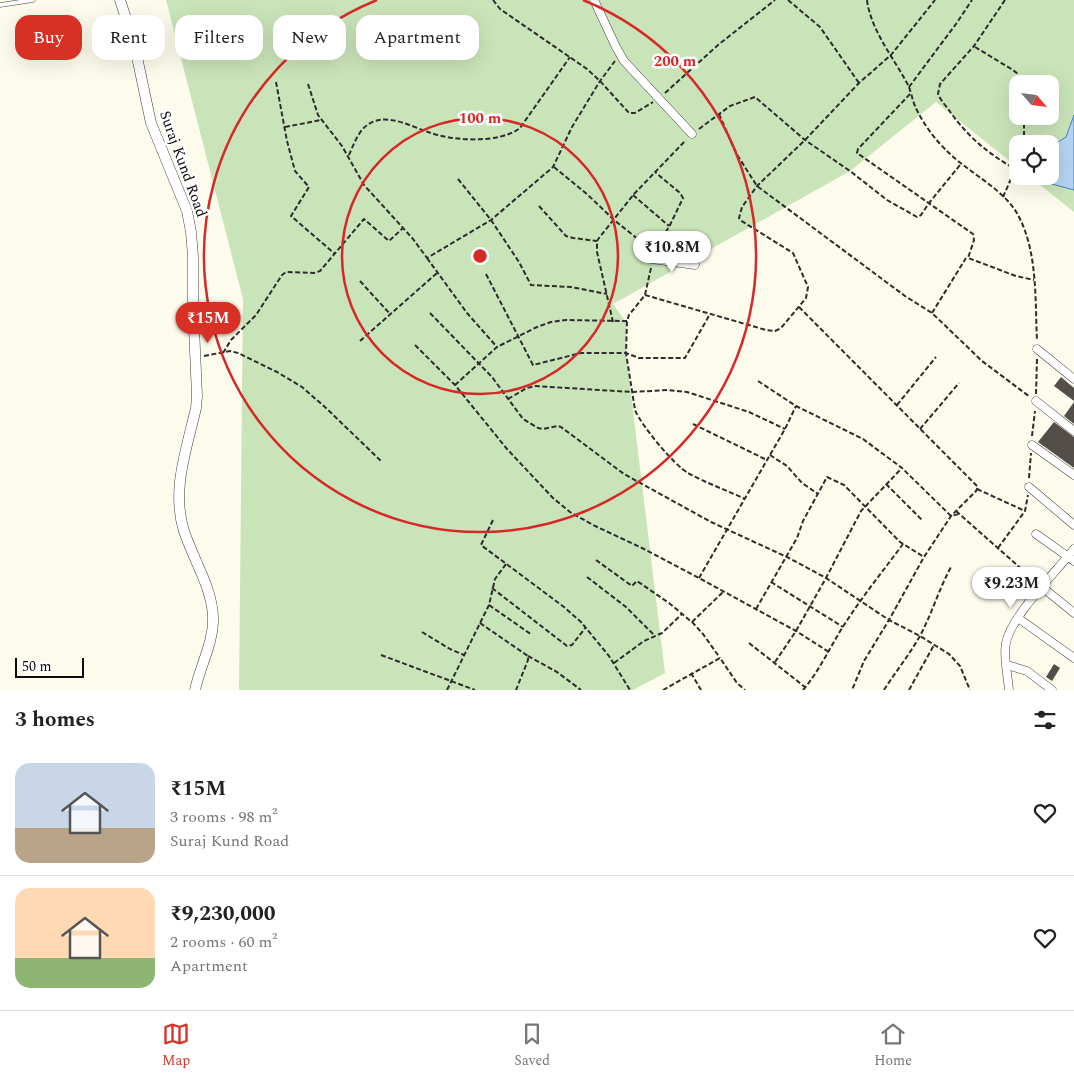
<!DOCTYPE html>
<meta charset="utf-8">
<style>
body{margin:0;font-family:Spectral,serif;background:#f6f6f6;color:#222;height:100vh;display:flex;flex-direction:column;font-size:19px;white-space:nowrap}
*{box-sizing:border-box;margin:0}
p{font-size:16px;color:#767676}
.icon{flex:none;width:28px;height:28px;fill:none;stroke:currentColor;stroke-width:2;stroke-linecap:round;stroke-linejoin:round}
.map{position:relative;height:690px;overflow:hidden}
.side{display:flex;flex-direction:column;background:#fff;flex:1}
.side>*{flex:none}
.top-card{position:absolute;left:15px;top:15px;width:500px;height:45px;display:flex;gap:10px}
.needle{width:32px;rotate:118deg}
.fabs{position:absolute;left:1009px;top:75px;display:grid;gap:10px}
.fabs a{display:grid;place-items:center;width:50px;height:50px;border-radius:10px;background:#fff;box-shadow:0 5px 20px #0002;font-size:25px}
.scale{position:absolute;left:15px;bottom:12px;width:69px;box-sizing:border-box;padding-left:5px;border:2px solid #0b0b0b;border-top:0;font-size:14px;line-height:18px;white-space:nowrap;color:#0b0b0b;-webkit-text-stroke:4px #fff;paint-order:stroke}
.price{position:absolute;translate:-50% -42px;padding:0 11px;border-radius:18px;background:#fff;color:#222;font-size:16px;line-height:32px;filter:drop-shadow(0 1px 2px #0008)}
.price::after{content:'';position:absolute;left:50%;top:30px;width:15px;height:11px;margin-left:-8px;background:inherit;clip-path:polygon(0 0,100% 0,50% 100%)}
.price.current{background:#d93025;color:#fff}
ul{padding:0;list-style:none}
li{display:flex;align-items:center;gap:15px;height:125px;padding:0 15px}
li+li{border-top:1px solid #e0e0e0}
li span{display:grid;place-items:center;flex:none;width:140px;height:100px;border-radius:15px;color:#555}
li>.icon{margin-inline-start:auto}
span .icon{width:60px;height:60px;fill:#fffc;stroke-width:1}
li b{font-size:21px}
h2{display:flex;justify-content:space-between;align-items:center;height:60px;padding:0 15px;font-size:21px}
.pill{padding:0 18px;border-radius:15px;background:#fff;box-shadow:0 5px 20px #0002;font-size:18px;line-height:45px}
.pill.current{background:#d93025;color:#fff}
.menu{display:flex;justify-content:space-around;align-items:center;height:70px;border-top:1px solid #e0e0e0;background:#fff;font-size:14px;color:#767676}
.menu a{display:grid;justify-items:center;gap:2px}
.menu .current{color:#d93025}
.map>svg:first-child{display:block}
</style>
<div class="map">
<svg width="1074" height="690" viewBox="0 0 1074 690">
<rect width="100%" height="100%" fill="#fdfcec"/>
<!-- green -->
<path fill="#cae4b9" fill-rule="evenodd" d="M166 0H1074V212L1029 176H1050V144H1018L1017 167 936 102 850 171 613 304 626 322V353L665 673 633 690H239L243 299ZM1018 84H1050V116H1018Z"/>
<!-- water -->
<polygon fill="#b5d3f0" stroke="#4380c0" points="1074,115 1074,190 1048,183 1043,176 1050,176 1050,147 1066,137"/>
<!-- building -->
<g fill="#534e49">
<polygon points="1061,377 1074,388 1074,401 1054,386"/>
<polygon points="1074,402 1074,424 1064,416"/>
<polygon points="1054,422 1074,437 1074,468 1038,442"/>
<polygon points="1054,664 1060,668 1052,681 1046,677"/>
</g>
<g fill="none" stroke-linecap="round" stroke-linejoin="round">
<!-- service casing -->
<g stroke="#3e3e3e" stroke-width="5">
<polyline id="service" points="0,5 33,0"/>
</g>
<!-- minor casing -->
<g stroke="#3e3e3e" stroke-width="9">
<g id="minor">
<polyline points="594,0 616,47 624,61 692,134"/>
<polyline points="652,259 695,265"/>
<polyline points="1037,349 1074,379"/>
<polyline points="1036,401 1074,431"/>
<polyline points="1032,445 1074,475"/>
<polyline points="1029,487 1074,525"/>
<polyline points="1036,534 1074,561"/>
<polyline points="1042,587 1074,613"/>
<polyline points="1018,618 1074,658"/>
<polyline points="1007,665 1027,671 1052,690"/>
<path d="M1009 690C1008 677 1003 655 1006 643 1011 616 1056 572 1074 549"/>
</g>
</g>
<!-- tertiary casing -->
<g stroke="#3e3e3e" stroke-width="11">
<path id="tertiary" d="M120 0 134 43 151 123 187 211 191 232 193 256V304L197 396 196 408C187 448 171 490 184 531 193 559 212 587 213 617 214 642 200 666 195 690"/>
</g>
<!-- path -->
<g stroke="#2d2d2d" stroke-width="2" stroke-dasharray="5 2.5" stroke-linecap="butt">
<polyline points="493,0 500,9 587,69 600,81 629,113 635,113 653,102"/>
<polyline points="788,0 820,27 859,83"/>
<path d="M867 0C871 31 894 58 908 85 911 91 912 99 915 106 922 122 935 140 948 152 969 173 1004 189 1018 215 1038 252 1035 301 1037 341"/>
<path d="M1005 0 974 46 940 84 938 94C941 101 947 107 951 113 969 138 989 154 1015 169"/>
<polyline points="975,47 1013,70 1019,75 1023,84"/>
<polyline points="276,82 287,141 295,171 309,187 291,216 335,254"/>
<polyline points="308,84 318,115 342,146 364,185 413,239 427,258 491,220 553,167 572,127 600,81 615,61"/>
<polyline points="909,87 956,24 972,0"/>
<polyline points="665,93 718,45 775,0"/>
<polyline points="910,94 858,149 857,153 973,234 974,240 968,258 1016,276 1034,280"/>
<polyline points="719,114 736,153 757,186 905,296 932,313 982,361 1030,397"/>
<polyline points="1024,116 1024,144"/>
<polyline points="285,127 321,120"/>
<polyline points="699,129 730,106 755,97 805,140 850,171 887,200 917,217 921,215 929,203 960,165"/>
<path d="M349 155C353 146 358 132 366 126 384 111 410 126 428 132 452 141 499 144 520 128L570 57"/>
<polyline points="554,167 588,195 614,220 653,251"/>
<polyline points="458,179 491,220 519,262 531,285 571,287 607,294"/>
<polyline points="633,195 669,226"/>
<polyline points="1003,197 1018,163"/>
<polyline points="539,206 566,236 573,238 597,241"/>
<polyline points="653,251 669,227 683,198 680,193 655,172"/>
<polyline points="427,258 467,313 497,347"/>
<path d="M651 268 645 295 629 315 627 321 626 353 635 410C641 425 674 465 688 473 706 483 726 490 745 499"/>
<polyline points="486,274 533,365 581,353 626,353 639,358 685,358 710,314"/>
<polyline points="360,281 390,314"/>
<polyline points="645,295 766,330 775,331 781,328 806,298 808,287 793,253 740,220 739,218 742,207 757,186 805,140 859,83 891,55 935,0"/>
<polyline points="799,307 978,487 976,491 951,516 924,557 889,620 864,661 852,690"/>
<polyline points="430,313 492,377 523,419 538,428 543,429 558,426 561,427 624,474 711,522 789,558 826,578 889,620 920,636 949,654 960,666 970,690"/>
<polyline points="932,313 966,258"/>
<polyline points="613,322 597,252 597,241 599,238 634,194 686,140"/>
<polyline points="360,341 437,273"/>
<polyline points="415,345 455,385 507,449 553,498 570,512 593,525 642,548 699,578 796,631 829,652"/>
<polyline points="223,353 231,340 256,315 282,275 286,272 314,273 320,271 364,219 389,241 403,228"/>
<polyline points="204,356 230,351 238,353 277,372 302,387 326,408 381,461"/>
<polyline points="758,381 796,406 863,439 902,468 951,516 959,514"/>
<polyline points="455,385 497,347 537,327 551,322 566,320 627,321"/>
<polyline points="1036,394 1037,359"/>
<polyline points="508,399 527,388 535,386 632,392 668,390 687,392 749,412 785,429"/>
<polyline points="897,405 936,357"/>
<polyline points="693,424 767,460"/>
<polyline points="920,429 959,383"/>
<polyline points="1032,436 1035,411"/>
<polyline points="770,455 787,466 802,483 818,494"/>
<polyline points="1029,478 1031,453"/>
<polyline points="886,484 923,521"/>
<polyline points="977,489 1025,511"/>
<polyline points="956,511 1035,581"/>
<polyline points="493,520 481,545 564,607 581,622 609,656 630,690"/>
<polyline points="998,548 1025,511 1028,495"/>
<polyline points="596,560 632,586 637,581 669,603 693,623 703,634 720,658"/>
<polyline points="587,577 626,607 655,636"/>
<polyline points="699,578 785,429 796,406"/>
<polyline points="771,582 843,627"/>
<polyline points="492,588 567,646 572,645 586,627"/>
<polyline points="489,605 532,635"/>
<polyline points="756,609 797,538 803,521 827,477 844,485 900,542 924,557"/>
<polyline points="692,622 724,591"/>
<polyline points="480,623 528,656 528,660 516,690"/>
<polyline points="422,632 450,649 464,655"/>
<polyline points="749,643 805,687"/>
<polyline points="381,655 475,690"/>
<polyline points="528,656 557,672 581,690"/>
<polyline points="775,662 796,631 826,578 861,511 901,469"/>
<polyline points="614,663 644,641 662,633 682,614"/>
<polyline points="691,673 701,690"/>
<polyline points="447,690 489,605 495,579 506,564"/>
<polyline points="663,690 720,658 737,683 745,690"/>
<path d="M803 690C820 670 830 647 844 625 862 597 883 571 903 544"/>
<path d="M884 690C896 671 910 654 921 634 932 613 939 589 951 567"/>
<polyline points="909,690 934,645"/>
</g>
<!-- service -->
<use href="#service" stroke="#fff" stroke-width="4"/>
<!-- minor -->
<use href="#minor" stroke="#fff" stroke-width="8"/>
<!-- tertiary -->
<use href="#tertiary" stroke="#fff" stroke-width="10"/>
</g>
<!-- distance rings -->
<g fill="none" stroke="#d62828" stroke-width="2.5">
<circle cx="480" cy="256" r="138"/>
<path d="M583 0A276 276 0 1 1 377 0"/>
</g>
<g text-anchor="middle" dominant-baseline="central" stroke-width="5" stroke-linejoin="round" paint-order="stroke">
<!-- street labels -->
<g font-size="15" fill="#0b0b0b" stroke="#fff">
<text transform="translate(183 164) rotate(70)">Suraj Kund Road</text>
</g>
</g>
<circle cx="480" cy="256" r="8" fill="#d62828" stroke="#fff" stroke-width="2.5"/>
<g font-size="15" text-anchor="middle" font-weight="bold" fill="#d62828" stroke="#fff" stroke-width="5" stroke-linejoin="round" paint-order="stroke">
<text x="675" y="66">200 m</text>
<text x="480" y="123">100 m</text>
</g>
</svg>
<div class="fabs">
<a><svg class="needle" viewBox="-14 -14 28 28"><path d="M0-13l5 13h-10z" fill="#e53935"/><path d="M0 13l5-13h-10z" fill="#767676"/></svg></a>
<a><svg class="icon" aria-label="locate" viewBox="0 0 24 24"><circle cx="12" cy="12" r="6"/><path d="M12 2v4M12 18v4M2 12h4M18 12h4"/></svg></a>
</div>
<div class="scale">50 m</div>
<b class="price" style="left:672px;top:273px">₹10.8M</b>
<b class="price current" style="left:208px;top:344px">₹15M</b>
<b class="price" style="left:1011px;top:609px">₹9.23M</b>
<div class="top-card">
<a class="pill current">Buy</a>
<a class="pill">Rent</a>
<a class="pill">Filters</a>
<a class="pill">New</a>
<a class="pill">Apartment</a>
</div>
</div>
<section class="side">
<h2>3 homes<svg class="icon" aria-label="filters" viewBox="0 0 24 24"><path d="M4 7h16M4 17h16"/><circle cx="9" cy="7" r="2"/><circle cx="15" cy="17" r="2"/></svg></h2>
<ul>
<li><span style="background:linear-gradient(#c9d6e8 65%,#b9a48a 0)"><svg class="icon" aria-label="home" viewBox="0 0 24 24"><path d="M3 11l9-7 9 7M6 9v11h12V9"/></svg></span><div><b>₹15M</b><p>3 rooms · 98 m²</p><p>Suraj Kund Road</p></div><svg class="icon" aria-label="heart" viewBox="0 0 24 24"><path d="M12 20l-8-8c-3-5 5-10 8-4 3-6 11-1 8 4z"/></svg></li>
<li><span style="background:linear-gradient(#ffd9b3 70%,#8fb573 0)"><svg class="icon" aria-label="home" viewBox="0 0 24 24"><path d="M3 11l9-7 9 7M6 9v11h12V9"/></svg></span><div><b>₹9,230,000</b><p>2 rooms · 60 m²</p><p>Apartment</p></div><svg class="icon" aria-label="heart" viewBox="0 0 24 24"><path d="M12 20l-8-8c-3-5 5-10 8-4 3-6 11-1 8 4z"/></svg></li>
</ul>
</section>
<nav class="menu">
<a class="current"><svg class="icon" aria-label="map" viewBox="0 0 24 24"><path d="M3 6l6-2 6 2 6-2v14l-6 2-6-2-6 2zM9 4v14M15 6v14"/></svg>Map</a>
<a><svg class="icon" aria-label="saved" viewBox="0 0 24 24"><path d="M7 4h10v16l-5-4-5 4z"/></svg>Saved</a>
<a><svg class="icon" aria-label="home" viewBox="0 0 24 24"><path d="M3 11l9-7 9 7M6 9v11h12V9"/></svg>Home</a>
</nav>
